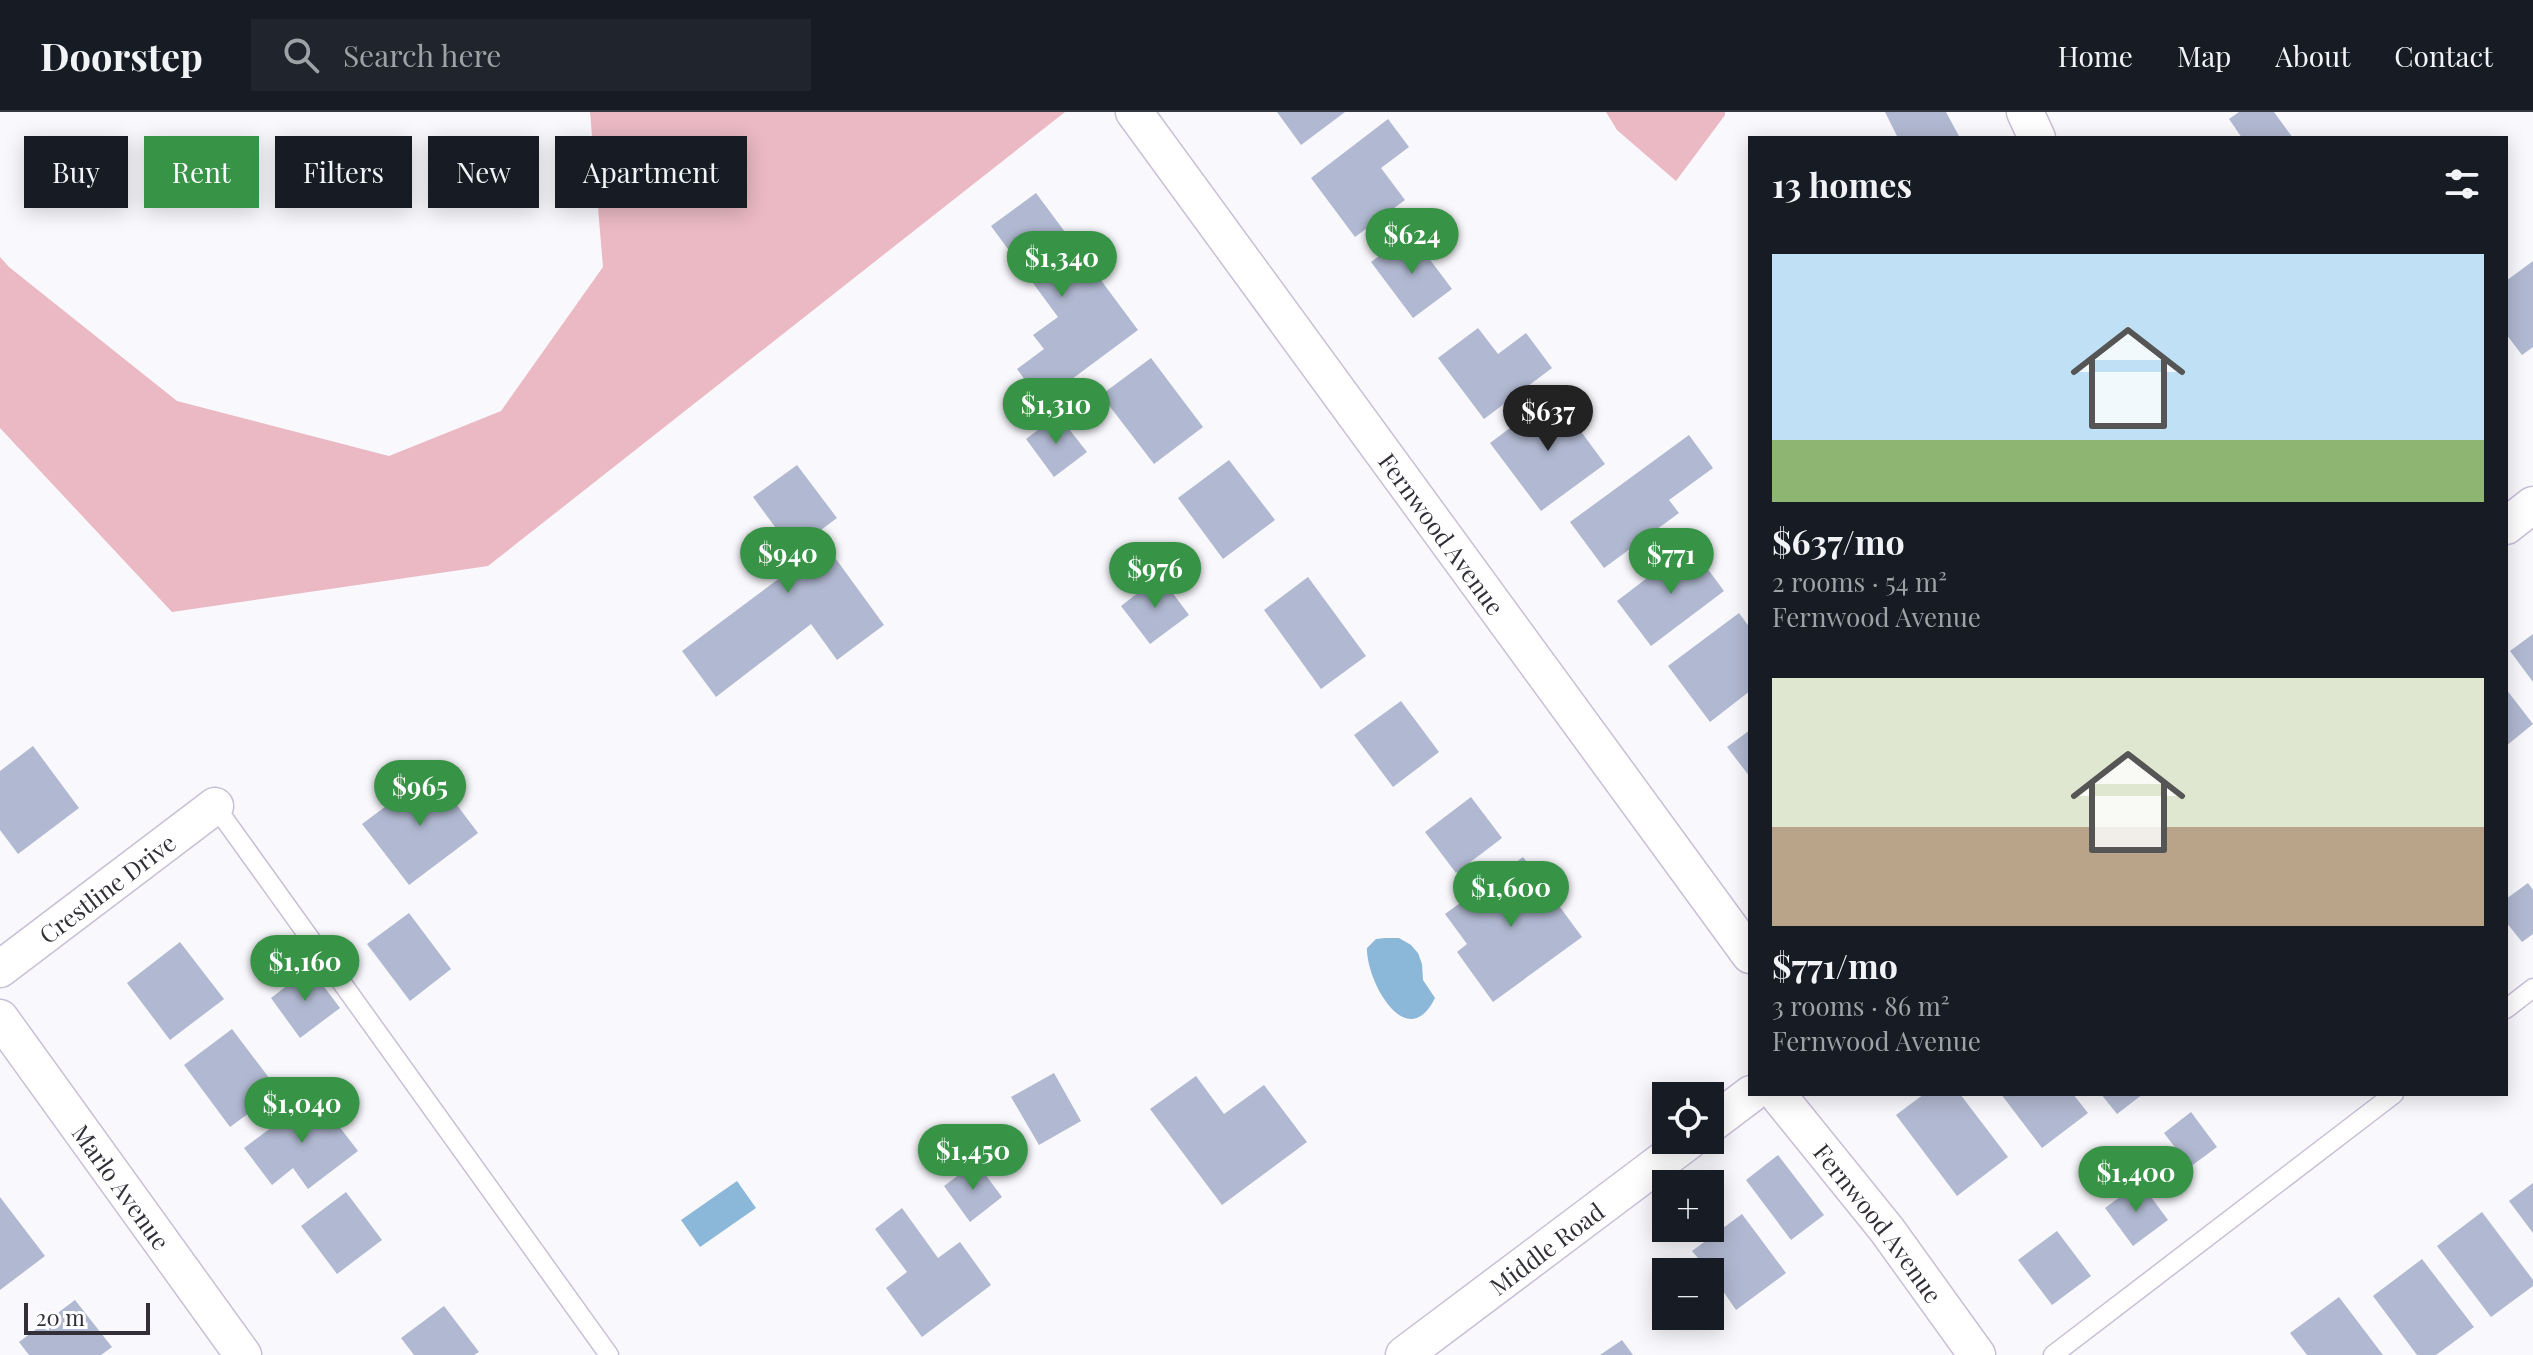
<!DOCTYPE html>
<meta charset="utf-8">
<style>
body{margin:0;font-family:"Playfair Display",serif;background:#20242c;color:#f1f3f6;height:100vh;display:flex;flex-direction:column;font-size:30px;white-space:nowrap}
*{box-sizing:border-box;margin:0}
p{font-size:26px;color:#9ea1a6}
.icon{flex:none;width:44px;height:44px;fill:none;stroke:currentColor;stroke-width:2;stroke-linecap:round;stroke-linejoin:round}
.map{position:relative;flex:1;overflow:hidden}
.drawer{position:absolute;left:1748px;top:24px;width:760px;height:960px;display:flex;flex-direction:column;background:#171b24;border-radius:0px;box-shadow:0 4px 20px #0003}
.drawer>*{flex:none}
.hud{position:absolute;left:24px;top:24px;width:760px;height:72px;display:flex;gap:16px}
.tools{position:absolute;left:1652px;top:970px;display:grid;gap:16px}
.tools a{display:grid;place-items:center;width:72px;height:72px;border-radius:0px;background:#171b24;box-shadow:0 4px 20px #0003;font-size:40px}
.scale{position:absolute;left:24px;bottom:20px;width:126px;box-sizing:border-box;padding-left:8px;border:4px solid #332f39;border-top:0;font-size:22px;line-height:28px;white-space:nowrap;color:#332f39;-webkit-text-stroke:6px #fff;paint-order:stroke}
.price{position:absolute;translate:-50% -68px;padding:0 18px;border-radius:28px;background:#379345;color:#fff;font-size:26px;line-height:52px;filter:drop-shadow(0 2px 4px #0008)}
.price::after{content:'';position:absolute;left:50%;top:48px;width:24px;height:18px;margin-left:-12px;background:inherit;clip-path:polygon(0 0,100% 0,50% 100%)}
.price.on{background:#222;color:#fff}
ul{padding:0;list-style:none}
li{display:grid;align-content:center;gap:16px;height:424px;padding:0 24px}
li span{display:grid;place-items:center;height:248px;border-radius:0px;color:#555}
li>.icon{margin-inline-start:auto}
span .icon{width:144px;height:144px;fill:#fffc;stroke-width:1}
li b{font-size:34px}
h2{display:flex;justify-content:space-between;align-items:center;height:96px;padding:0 24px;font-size:34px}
.tag{padding:0 28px;border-radius:0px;background:#171b24;box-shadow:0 4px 20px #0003;font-size:28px;line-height:72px}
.tag.on{background:#379345;color:#fff}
header{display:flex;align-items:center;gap:48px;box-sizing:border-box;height:112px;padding:0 40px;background:#171b24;border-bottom:2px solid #363941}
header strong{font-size:38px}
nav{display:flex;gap:44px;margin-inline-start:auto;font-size:28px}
.search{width:560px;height:72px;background:#20242c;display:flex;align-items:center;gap:20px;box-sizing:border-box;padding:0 28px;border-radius:0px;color:#9ea1a6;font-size:30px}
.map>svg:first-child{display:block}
</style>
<header>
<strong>Doorstep</strong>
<div class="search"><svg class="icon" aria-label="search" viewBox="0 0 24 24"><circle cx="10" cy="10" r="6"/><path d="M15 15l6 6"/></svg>Search here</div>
<nav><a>Home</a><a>Map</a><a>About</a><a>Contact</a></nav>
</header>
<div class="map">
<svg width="2533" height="1243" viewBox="0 0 2533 1243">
<rect width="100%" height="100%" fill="#f9f8fd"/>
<!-- green -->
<g fill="#eab9c3">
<polygon points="590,0 1065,0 488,454 172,500 0,316 0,145 9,155 177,289 389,344 501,299 603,155"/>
<polygon points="1606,0 1725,0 1725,3 1676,69 1617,18"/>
</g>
<!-- water -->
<g fill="#8bb8d8">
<path d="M1385 826H1399L1411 833 1418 841 1422 852 1423 868 1435 886C1407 943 1366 869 1367 836L1376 827Z"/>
<polygon points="737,1069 756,1096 700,1135 681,1108"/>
</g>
<!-- building -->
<g fill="#b1b9d2">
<polygon points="1277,0 1345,0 1301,33"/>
<polygon points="1885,0 1946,0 1960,26 1898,26"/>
<polygon points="2239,0 2274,0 2293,26 2242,26 2229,7"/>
<polygon points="1388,7 1409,35 1381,56 1405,88 1355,125 1311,66"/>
<polygon points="1036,81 1138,218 1041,290 1017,257 1044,237 1033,223 1058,205 991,114"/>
<polygon points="1410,121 1452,177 1413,206 1371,150"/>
<polygon points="2533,149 2533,235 2522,243 2506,222 2506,169"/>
<polygon points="1478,216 1498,242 1526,221 1552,256 1484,307 1438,246"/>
<polygon points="1151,246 1203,315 1154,352 1101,283"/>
<polygon points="1554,283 1605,352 1541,399 1490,331"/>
<polygon points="1058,303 1087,340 1054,365 1026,327"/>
<polygon points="1689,323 1713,356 1669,388 1679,401 1604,456 1570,410"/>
<polygon points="1229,348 1275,408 1223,447 1178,386"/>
<polygon points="797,353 837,406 817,421 884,513 837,548 811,512 716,585 682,539 801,450 753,385"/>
<polygon points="1690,433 1724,479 1651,534 1617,489"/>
<polygon points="1160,464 1189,503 1150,532 1121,494"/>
<polygon points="1308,465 1366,544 1321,577 1264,498"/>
<polygon points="1739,501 1750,516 1750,579 1710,610 1668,554"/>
<polygon points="2533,522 2533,570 2510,539"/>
<polygon points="2506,577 2533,612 2506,634"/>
<polygon points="1401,589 1439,640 1393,675 1354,623"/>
<polygon points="1750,618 1750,665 1727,635"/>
<polygon points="33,634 79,696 18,742 0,718 0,659"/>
<polygon points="432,660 478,721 409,773 362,712"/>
<polygon points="1471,685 1502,726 1456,761 1425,720"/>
<polygon points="1523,745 1582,825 1493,890 1457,840 1467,832 1445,802"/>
<polygon points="2528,771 2533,778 2533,822 2522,830 2506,810 2506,787"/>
<polygon points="409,801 451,857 410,889 367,832"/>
<polygon points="180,830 224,887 170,928 127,871"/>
<polygon points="310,856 340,896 300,926 271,886"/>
<polygon points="232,917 279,979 230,1015 184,953"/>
<polygon points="1054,961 1081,1009 1039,1033 1011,985"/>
<polygon points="1196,964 1224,1002 1264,973 1307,1030 1222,1093 1150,997"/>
<polygon points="1924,982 1960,982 2008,1045 1957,1084 1896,1003"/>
<polygon points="2001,982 2073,982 2088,1001 2042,1036"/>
<polygon points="2101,982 2143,982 2117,1002"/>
<polygon points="315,983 358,1039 308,1077 293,1056 272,1073 244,1036"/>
<polygon points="2191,1000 2217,1035 2190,1055 2164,1021"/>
<polygon points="1778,1043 1824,1103 1791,1128 1746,1068"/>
<polygon points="976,1050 1002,1085 970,1110 944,1074"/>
<polygon points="2140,1070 2168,1108 2133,1134 2105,1096"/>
<polygon points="2533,1071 2533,1121 2509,1089"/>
<polygon points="346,1080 382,1128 337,1162 301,1114"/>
<polygon points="0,1085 45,1144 0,1178"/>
<polygon points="902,1096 938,1146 960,1130 991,1173 922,1225 886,1176 907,1160 875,1117"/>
<polygon points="2482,1100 2533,1168 2533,1174 2491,1205 2437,1134"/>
<polygon points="1742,1102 1786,1161 1736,1198 1710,1160 1692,1139"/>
<polygon points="2057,1119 2091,1164 2052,1193 2018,1148"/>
<polygon points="2422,1147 2474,1215 2436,1243 2417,1243 2373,1184"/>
<polygon points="2339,1185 2383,1243 2307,1243 2290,1221"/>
<polygon points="75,1188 112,1235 101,1243 29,1243 19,1230"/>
<polygon points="444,1194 479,1240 474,1243 414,1243 401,1226"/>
<polygon points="1622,1228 1633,1243 1600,1243"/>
</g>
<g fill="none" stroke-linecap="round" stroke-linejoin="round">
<!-- service casing -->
<g stroke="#c8bfd8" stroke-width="21">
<g id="service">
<polyline points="215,694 609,1243"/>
<polyline points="2506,897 2533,876"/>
<polyline points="2053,1243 2394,982"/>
</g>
</g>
<!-- minor casing -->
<g stroke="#c8bfd8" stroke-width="39">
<g id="minor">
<path id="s1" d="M1134 0 1750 843"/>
<polyline points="2025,0 2037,26"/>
<polyline points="2506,414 2533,393"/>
<path id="s2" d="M0 857 215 694"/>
<path id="s3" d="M0 906 243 1243"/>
<path id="s4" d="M1777 982 1887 1118 1977 1243"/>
<polyline points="1710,1013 1751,982"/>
<path id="s5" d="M1404 1243 1690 1028"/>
</g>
</g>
<!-- service -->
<use href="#service" stroke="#fff" stroke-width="18"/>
<!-- minor -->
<use href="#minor" stroke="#fff" stroke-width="36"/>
</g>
<g text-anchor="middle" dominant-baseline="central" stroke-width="6" stroke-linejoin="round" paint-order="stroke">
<!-- street labels -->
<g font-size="24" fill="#332f39" stroke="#fff">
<text stroke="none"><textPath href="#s1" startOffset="522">Fernwood Avenue</textPath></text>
<text stroke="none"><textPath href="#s2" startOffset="134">Crestline Drive</textPath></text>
<text stroke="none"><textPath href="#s3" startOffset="208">Marlo Avenue</textPath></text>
<text stroke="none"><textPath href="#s4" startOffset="164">Fernwood Avenue</textPath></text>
<text stroke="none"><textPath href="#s5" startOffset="178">Middle Road</textPath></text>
</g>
</g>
</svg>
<div class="tools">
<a><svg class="icon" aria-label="locate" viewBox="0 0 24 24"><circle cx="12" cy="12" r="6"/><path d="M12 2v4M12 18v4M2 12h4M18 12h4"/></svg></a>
<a>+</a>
<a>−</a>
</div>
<div class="scale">20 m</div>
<b class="price" style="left:1412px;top:164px">$624</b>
<b class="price" style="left:1062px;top:187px">$1,340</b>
<b class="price" style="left:1056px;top:334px">$1,310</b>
<b class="price on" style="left:1548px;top:341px">$637</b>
<b class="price" style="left:788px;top:483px">$940</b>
<b class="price" style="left:1671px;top:484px">$771</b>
<b class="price" style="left:1155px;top:498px">$976</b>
<b class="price" style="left:420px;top:716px">$965</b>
<b class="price" style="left:1511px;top:817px">$1,600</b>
<b class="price" style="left:305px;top:891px">$1,160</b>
<b class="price" style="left:302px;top:1033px">$1,040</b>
<b class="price" style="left:973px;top:1080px">$1,450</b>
<b class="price" style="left:2136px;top:1102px">$1,400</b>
<div class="hud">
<a class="tag">Buy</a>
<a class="tag on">Rent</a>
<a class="tag">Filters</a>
<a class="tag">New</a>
<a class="tag">Apartment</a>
</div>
<section class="drawer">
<h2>13 homes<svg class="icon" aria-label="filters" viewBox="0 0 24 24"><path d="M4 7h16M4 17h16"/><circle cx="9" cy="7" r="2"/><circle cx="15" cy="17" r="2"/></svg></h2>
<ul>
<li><span style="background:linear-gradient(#bfe0f5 75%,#8fb573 0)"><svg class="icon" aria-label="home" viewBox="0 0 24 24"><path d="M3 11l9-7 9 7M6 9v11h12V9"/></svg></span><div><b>$637/mo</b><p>2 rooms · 54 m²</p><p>Fernwood Avenue</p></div></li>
<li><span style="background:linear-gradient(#dfe7d0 60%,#b9a48a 0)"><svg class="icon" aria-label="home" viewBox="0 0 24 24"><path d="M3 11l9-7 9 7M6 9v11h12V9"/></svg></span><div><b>$771/mo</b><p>3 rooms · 86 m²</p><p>Fernwood Avenue</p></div></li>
</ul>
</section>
</div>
